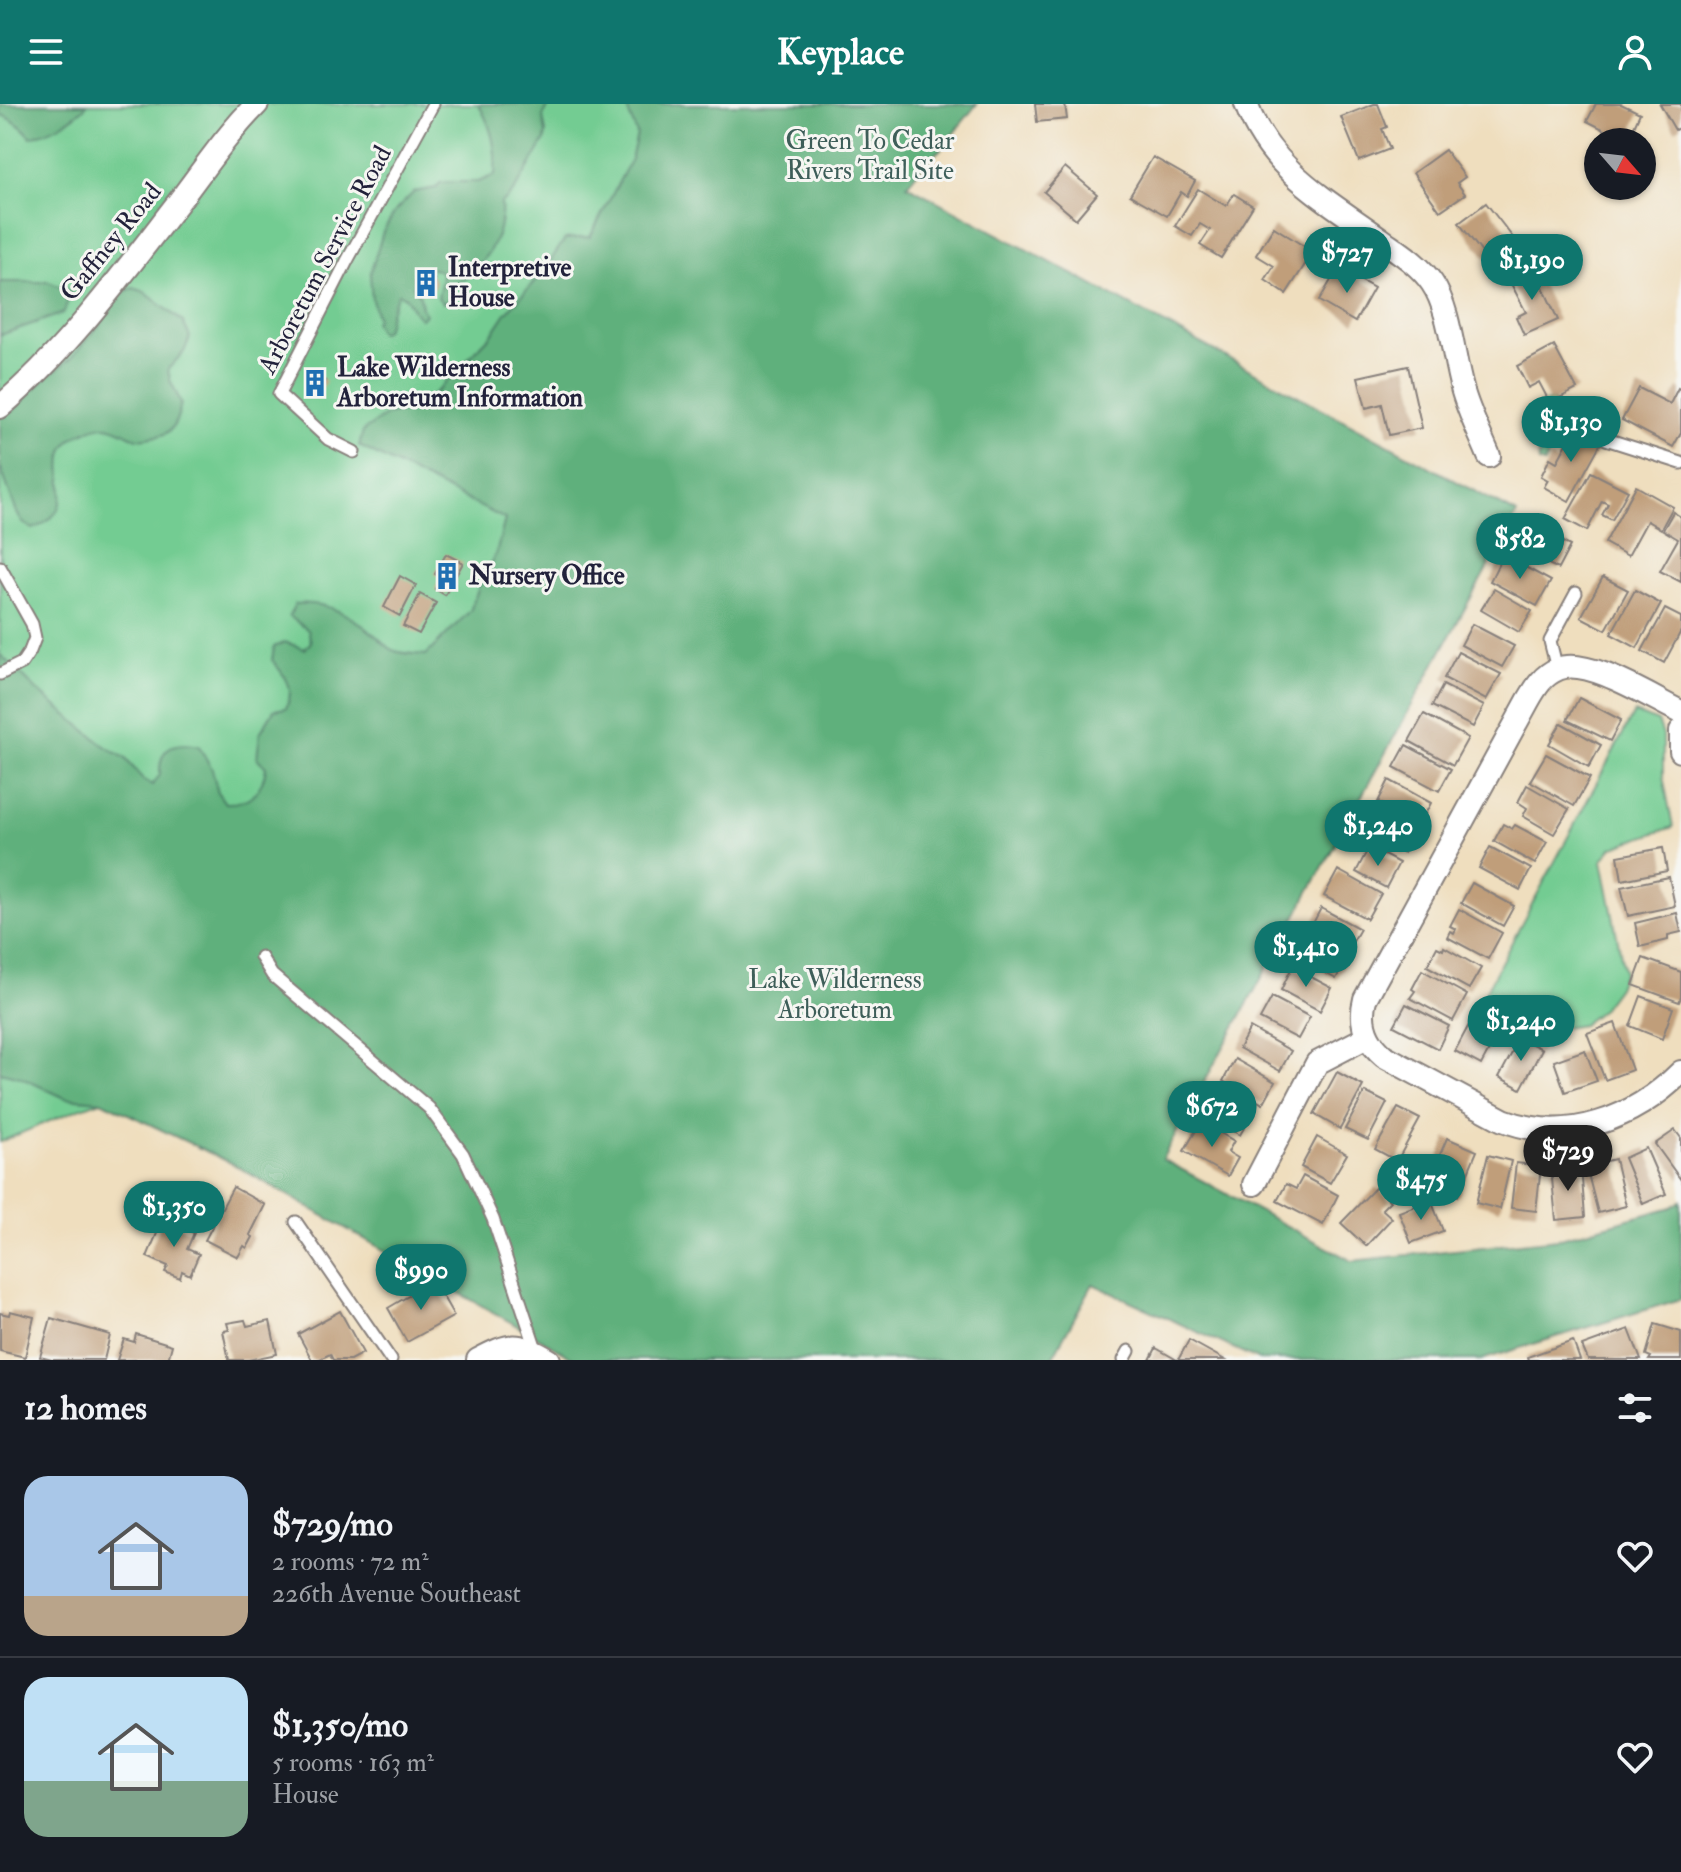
<!DOCTYPE html>
<meta charset="utf-8">
<style>
body{margin:0;font-family:"IM FELL Double Pica",serif;background:#20242c;color:#f1f3f6;height:100vh;display:flex;flex-direction:column;font-size:30px;white-space:nowrap}
*{box-sizing:border-box;margin:0}
p{font-size:26px;color:#9ea1a6}
.icon{flex:none;width:44px;height:44px;fill:none;stroke:currentColor;stroke-width:2;stroke-linecap:round;stroke-linejoin:round}
.map{position:relative;height:1256px;overflow:hidden}
.sheet{display:flex;flex-direction:column;background:#171b24;flex:1}
.sheet>*{flex:none}
.needle{width:52px;rotate:118deg}
.tools{position:absolute;left:1584px;top:24px;display:grid;gap:16px}
.tools a{display:grid;place-items:center;width:72px;height:72px;border-radius:50%;background:#171b24;box-shadow:0 2px 6px #0004;font-size:40px}
.price{position:absolute;translate:-50% -68px;padding:0 18px;border-radius:28px;background:#0f766e;color:#fff;font-size:26px;line-height:52px;filter:drop-shadow(0 2px 4px #0008)}
.price::after{content:'';position:absolute;left:50%;top:48px;width:24px;height:18px;margin-left:-12px;background:inherit;clip-path:polygon(0 0,100% 0,50% 100%)}
.price.on{background:#222;color:#fff}
ul{padding:0;list-style:none}
li{display:flex;align-items:center;gap:24px;height:200px;padding:0 24px}
li+li{border-top:2px solid #363941}
li span{display:grid;place-items:center;flex:none;width:224px;height:160px;border-radius:24px;color:#555}
li>.icon{margin-inline-start:auto}
span .icon{width:96px;height:96px;fill:#fffc;stroke-width:1}
li b{font-size:34px}
h2{display:flex;justify-content:space-between;align-items:center;height:96px;padding:0 24px;font-size:34px}
header{display:flex;justify-content:space-between;align-items:center;height:104px;padding:0 24px;background:#0f766e;color:#fff;font-size:36px;font-weight:700}
.map>svg:first-child{display:block}
</style>
<header><svg class="icon" aria-label="menu" viewBox="0 0 24 24"><path d="M4 6h16M4 12h16M4 18h16"/></svg>Keyplace<svg class="icon" aria-label="person" viewBox="0 0 24 24"><circle cx="12" cy="8" r="4"/><path d="M4 21q1-7 8-7t8 7"/></svg></header>
<div class="map">
<svg width="1681" height="1256" viewBox="0 0 1681 1256">
<rect width="100%" height="100%" fill="#f6f6f2"/>
<filter id="ink" filterUnits="userSpaceOnUse"><feTurbulence type="fractalNoise" baseFrequency=".0125" numOctaves="2"/><feDisplacementMap in="SourceGraphic" scale="16" xChannelSelector="R" yChannelSelector="G"/><feConvolveMatrix kernelMatrix="1 2 1 2 8 2 1 2 1" color-interpolation-filters="sRGB"/></filter>
<filter id="wash" filterUnits="userSpaceOnUse"><feTurbulence type="fractalNoise" baseFrequency=".006" numOctaves="4" result="noise"/><feDisplacementMap in="SourceGraphic" scale="32" xChannelSelector="R" yChannelSelector="G"/><feGaussianBlur stdDeviation="1.8" result="paint"/><feColorMatrix in="noise" values="0 0 0 0 0 0 0 0 0 0 0 0 0 0 0 0 0 1.4 0 .05"/><feComposite in="paint" operator="in"/></filter>
<g filter="url(#wash)">
<rect width="100%" height="100%" fill="#efdebe"/>
<!-- green -->
<g fill="#73cc92" stroke="#4a7766" stroke-width="2">
<polygon points="0,0 952,0 696,456 110,994 76,1006 0,1038"/>
<polygon points="1552,296 1565,322 1544,360 1539,358 1537,335 1525,321 1524,315 1535,303"/>
<polygon points="1634,609 1658,618 1663,631 1663,672 1673,723 1613,743 1602,757 1624,867 1618,883 1601,906 1582,921 1550,926 1522,915 1482,894"/>
</g>
<!-- forest -->
<g fill="#5eb07c" stroke="#40695c" stroke-width="2">
<path d="M0 0H88C71 17 54 26 31 33 25 25 9 12 0 11Z"/>
<path d="M478 0H549L543 13 546 29 545 36 515 86 507 95 501 99C504 128 489 153 468 172 465 175 460 177 457 180 454 184 451 192 448 197L443 199 438 194C442 171 450 162 418 165L413 182 420 192 422 204 426 210 421 214C410 208 411 191 398 190L390 208 388 220 385 226 380 229 374 219 377 214 372 196 370 170 383 128 396 106 414 88 436 84 440 79 447 78H478L495 71C497 46 492 22 478 0Z"/>
<path d="M625 0H977L941 45 924 60 907 81 1517 410 1162 1055 1352 1157 1557 1135 1672 1103 1681 1097V1195L1481 1256H1259L1093 1180 1051 1256H577L231 1059 101 997 65 994 20 973 0 968V552H2L39 588 105 642 125 654 143 675 152 681 160 671C159 642 173 637 199 642L212 665 218 689 225 699C249 700 263 687 266 663L257 654 260 629 274 606 286 604C296 582 285 573 272 556L274 543 285 538 305 545 311 538 308 526 289 512 295 500C327 497 351 511 375 531 381 536 388 544 395 547 404 550 417 550 426 551L470 507 483 472 496 450 505 415 359 342 363 327 379 316 389 310 415 304 435 289 492 230 506 209 543 168 565 135 590 133 631 55 637 30Z"/>
<polygon points="0,178 49,178 71,187 64,209 0,231"/>
<path d="M133 184 143 187 183 218 190 233 184 248 168 265 170 276 181 299C177 318 174 331 152 333 146 334 141 336 134 333 125 330 115 322 105 322 97 322 83 328 76 332 40 353 89 403 33 425L23 419 17 409 0 362V312L14 306 49 270 59 264 71 254 102 218 115 197 123 188Z"/>
</g>
<g id="blocks">
<!-- building -->
<g fill="#c09e7a">
<polygon points="1035,0 1065,0 1067,15 1037,18"/>
<polygon points="1374,0 1378,0 1387,23 1382,25 1390,45 1359,57 1341,13"/>
<polygon points="1596,0 1621,0 1640,9 1627,38 1605,38 1609,28 1587,17"/>
<polygon points="1660,0 1681,0 1681,23 1675,26"/>
<polygon points="1445,46 1465,73 1457,79 1465,90 1440,107 1413,69"/>
<polygon points="1153,53 1195,77 1187,92 1181,88 1167,112 1130,91"/>
<polygon points="1065,63 1097,90 1076,115 1044,88"/>
<polygon points="1198,85 1226,102 1234,90 1253,102 1221,154 1200,141 1210,126 1200,120 1192,132 1175,122"/>
<polygon points="1486,99 1514,135 1487,155 1459,119"/>
<polygon points="1274,123 1313,148 1286,190 1265,176 1274,162 1256,151"/>
<polygon points="1534,163 1558,216 1524,231 1516,213 1526,208 1508,174"/>
<polygon points="1338,164 1374,184 1355,218 1319,197"/>
<circle cx="425" cy="179" r="10"/>
<polygon points="1554,242 1577,285 1550,299 1539,278 1528,284 1517,262"/>
<polygon points="1408,262 1422,324 1389,331 1382,300 1366,304 1358,273"/>
<polygon points="312,268 326,277 319,289 304,281"/>
<polygon points="1639,284 1670,300 1678,284 1681,286 1681,329 1673,343 1622,316"/>
<polygon points="1576,323 1602,337 1569,397 1544,383 1548,376 1541,372 1550,354 1557,358"/>
<polygon points="1591,368 1628,387 1612,416 1602,411 1608,400 1602,397 1587,427 1565,415"/>
<polygon points="1636,382 1673,403 1661,425 1647,417 1628,452 1605,439"/>
<polygon points="1673,408 1681,413 1681,478 1660,467 1678,435 1663,426"/>
<polygon points="1528,420 1570,442 1558,465 1516,443"/>
<polygon points="446,450 463,459 445,491 435,485 441,474 435,470"/>
<polygon points="1503,451 1551,477 1537,502 1490,477"/>
<polygon points="400,472 416,481 400,512 384,503"/>
<polygon points="1603,473 1628,486 1606,526 1581,513"/>
<polygon points="1494,485 1532,507 1519,528 1481,506"/>
<polygon points="1635,486 1661,500 1637,544 1611,530"/>
<polygon points="420,490 436,499 419,530 403,522"/>
<polygon points="1665,505 1681,513 1681,527 1664,559 1642,547"/>
<polygon points="1472,520 1514,542 1502,563 1461,541"/>
<polygon points="1458,548 1501,570 1486,596 1444,574"/>
<polygon points="1443,581 1484,602 1473,623 1432,602"/>
<polygon points="1579,594 1621,616 1610,637 1567,616"/>
<polygon points="1424,610 1468,634 1453,661 1409,637"/>
<polygon points="1561,619 1601,641 1589,663 1549,640"/>
<polygon points="1406,641 1451,665 1439,687 1394,663"/>
<polygon points="1546,650 1590,674 1574,702 1530,677"/>
<polygon points="1389,676 1431,699 1420,720 1378,698"/>
<polygon points="1527,681 1569,705 1554,730 1523,712 1527,704 1518,698"/>
<polygon points="1375,705 1417,726 1404,749 1363,728"/>
<polygon points="1503,720 1512,725 1515,721 1547,738 1535,760 1494,737"/>
<polygon points="1369,743 1399,759 1386,784 1356,768"/>
<polygon points="1490,743 1531,765 1520,786 1479,764"/>
<polygon points="1663,744 1667,767 1622,776 1618,752"/>
<polygon points="1338,766 1381,790 1367,815 1324,792"/>
<polygon points="1669,773 1675,802 1628,812 1621,783"/>
<polygon points="1472,779 1514,802 1503,822 1461,799"/>
<polygon points="1321,804 1360,825 1348,846 1310,825"/>
<polygon points="1459,805 1502,829 1488,855 1447,833 1450,827 1454,829 1456,825 1450,822"/>
<polygon points="1677,809 1681,828 1668,831 1668,836 1640,843 1635,819"/>
<polygon points="1305,829 1348,853 1336,875 1293,851"/>
<polygon points="1437,843 1443,846 1444,843 1481,864 1469,885 1427,862"/>
<polygon points="1643,854 1681,868 1681,893 1679,898 1633,881"/>
<polygon points="1292,863 1332,884 1320,907 1281,886"/>
<polygon points="1422,866 1467,891 1453,917 1410,894 1415,887 1412,885"/>
<polygon points="1641,892 1673,904 1662,935 1630,922"/>
<polygon points="1272,893 1310,913 1298,935 1260,915"/>
<polygon points="1406,900 1449,922 1438,945 1394,922"/>
<polygon points="1478,904 1504,918 1481,961 1455,947"/>
<polygon points="1615,919 1632,966 1605,976 1587,929"/>
<polygon points="1250,924 1291,947 1280,967 1239,944"/>
<polygon points="1520,934 1542,945 1521,985 1499,973"/>
<polygon points="1585,946 1597,977 1565,988 1554,957"/>
<polygon points="1235,955 1275,978 1263,1000 1223,977"/>
<polygon points="1337,968 1363,982 1340,1025 1314,1010"/>
<polygon points="1210,987 1252,1010 1240,1031 1198,1007"/>
<polygon points="1365,988 1387,999 1368,1036 1345,1025"/>
<polygon points="1398,1004 1420,1015 1397,1057 1375,1045"/>
<polygon points="1201,1018 1234,1037 1228,1048 1238,1054 1228,1072 1184,1047"/>
<polygon points="1675,1026 1681,1034 1681,1076 1655,1040"/>
<polygon points="1317,1033 1347,1050 1330,1079 1301,1063"/>
<polygon points="1447,1034 1477,1047 1458,1092 1428,1079"/>
<polygon points="1646,1044 1666,1090 1643,1100 1624,1054"/>
<polygon points="1488,1051 1511,1057 1500,1105 1476,1099"/>
<polygon points="1615,1055 1626,1102 1598,1109 1586,1062"/>
<polygon points="1516,1059 1541,1062 1536,1107 1511,1104"/>
<polygon points="1581,1062 1585,1113 1556,1116 1551,1064"/>
<polygon points="1303,1072 1338,1091 1323,1121 1277,1097 1286,1080 1296,1085"/>
<polygon points="233,1083 265,1101 250,1131 253,1133 247,1144 244,1142 238,1153 205,1136"/>
<polygon points="1376,1083 1390,1097 1382,1105 1392,1114 1366,1142 1341,1119"/>
<polygon points="1431,1096 1443,1127 1411,1139 1399,1108"/>
<polygon points="163,1115 194,1129 187,1145 199,1150 190,1171 182,1167 180,1174 165,1168 168,1162 147,1153"/>
<polygon points="434,1177 454,1212 407,1238 388,1204"/>
<polygon points="10,1207 34,1213 25,1253 0,1247 0,1209 9,1211"/>
<polygon points="340,1207 363,1249 350,1256 333,1256 330,1250 318,1256 312,1256 298,1230"/>
<polygon points="51,1214 110,1231 104,1256 52,1256 40,1253"/>
<polygon points="245,1216 247,1222 270,1217 277,1250 248,1256 229,1256 223,1227 229,1226 227,1219"/>
<polygon points="1655,1220 1681,1228 1681,1256 1649,1256 1651,1253 1646,1251"/>
<polygon points="1629,1225 1641,1256 1588,1256 1582,1242"/>
<polygon points="136,1230 172,1241 168,1256 117,1256 124,1235 134,1238"/>
<polygon points="1189,1236 1225,1256 1178,1256"/>
<polygon points="1573,1237 1580,1256 1528,1256 1527,1253"/>
<polygon points="1156,1244 1177,1256 1150,1256"/>
</g>
</g>
</g>
<g filter="url(#ink)">
<use href="#blocks" fill-opacity="0" stroke="#88807c" stroke-width="2"/>
<g fill="none" stroke-linecap="round" stroke-linejoin="round">
<!-- service casing -->
<g stroke="#88807c" stroke-width="15">
<g id="service">
<polyline points="1606,335 1681,359"/>
<polyline points="354,348 328,335 279,290 347,157 433,0"/>
<polyline points="0,463 32,520 35,534 30,547 22,559 0,570"/>
<polyline points="1557,565 1550,537 1576,489"/>
<polyline points="261,853 272,871 429,1004 463,1050 493,1115 537,1248"/>
<polyline points="296,1118 391,1256"/>
<polyline points="1124,1256 1129,1247"/>
</g>
</g>
<!-- minor casing -->
<g stroke="#88807c" stroke-width="26">
<g id="minor">
<path d="M1246 0C1270 66 1327 96 1381 135 1399 148 1419 160 1432 179 1450 205 1453 253 1462 284 1468 307 1480 330 1489 352"/>
<path d="M0 303C68 245 122 171 177 100 203 66 227 30 257 0"/>
<path d="M1681 608C1653 595 1587 552 1558 565 1543 571 1536 583 1528 597L1365 895C1359 918 1366 937 1384 952L1503 1016C1567 1041 1635 1014 1681 968"/>
<polyline points="1681,627 1681,647"/>
<polyline points="1254,1080 1317,959 1367,933"/>
<path d="M478 1256C510 1239 517 1237 549 1256"/>
</g>
</g>
<!-- service -->
<use href="#service" stroke="#fff" stroke-width="11"/>
<!-- minor -->
<use href="#minor" stroke="#fff" stroke-width="22"/>
</g>
</g>
<!-- icons -->
<defs>
<g id="building-bare" transform="scale(2.16)"><path d="M-4-6H4V6H1V3H-1V6H-4ZM-2.5-4.3h1.7v1.8h-1.7ZM.8-4.3h1.7v1.8H.8ZM-2.5-1h1.7V.8h-1.7ZM.8-1h1.7V.8H.8Z" fill="#1f6fb2" stroke="#f6f6f2" stroke-width="2.5" paint-order="stroke"/></g>
</defs>
<g fill-rule="evenodd">
<use href="#building-bare" x="426" y="179"/>
<use href="#building-bare" x="315" y="279"/>
<use href="#building-bare" x="447" y="472"/>
</g>
<g text-anchor="middle" dominant-baseline="central" stroke-width="6" stroke-linejoin="round" paint-order="stroke">
<!-- park labels -->
<g font-size="26" fill="#3e5e59" stroke="#f6f6f2">
<text x="870" y="37">Green To Cedar<tspan x="870" dy="30">Rivers Trail Site</tspan></text>
<text x="835" y="876">Lake Wilderness<tspan x="835" dy="30">Arboretum</tspan></text>
</g>
<!-- street labels -->
<g font-size="26" fill="#22223b" stroke="#f6f6f2">
<text transform="translate(111 138) rotate(-51)">Gaffney Road</text>
<text transform="translate(325 156) rotate(-62)">Arboretum Service Road</text>
</g>
<!-- poi labels -->
<g font-size="26" font-weight="bold" fill="#22223b" stroke="#f6f6f2" text-anchor="start">
<text x="448" y="164">Interpretive<tspan x="448" dy="30">House</tspan></text>
<text x="337" y="264">Lake Wilderness<tspan x="337" dy="30">Arboretum Information</tspan></text>
<text x="469" y="472">Nursery Office</text>
</g>
</g>
</svg>
<div class="tools">
<a><svg class="needle" viewBox="-14 -14 28 28"><path d="M0-13l5 13h-10z" fill="#e53935"/><path d="M0 13l5-13h-10z" fill="#9ea1a6"/></svg></a>
</div>
<b class="price" style="left:1347px;top:191px">$727</b>
<b class="price" style="left:1532px;top:198px">$1,190</b>
<b class="price" style="left:1571px;top:360px">$1,130</b>
<b class="price" style="left:1520px;top:477px">$582</b>
<b class="price" style="left:1378px;top:764px">$1,240</b>
<b class="price" style="left:1306px;top:885px">$1,410</b>
<b class="price" style="left:1521px;top:959px">$1,240</b>
<b class="price" style="left:1212px;top:1045px">$672</b>
<b class="price on" style="left:1568px;top:1089px">$729</b>
<b class="price" style="left:1421px;top:1118px">$475</b>
<b class="price" style="left:174px;top:1145px">$1,350</b>
<b class="price" style="left:421px;top:1208px">$990</b>
</div>
<section class="sheet">
<h2>12 homes<svg class="icon" aria-label="filters" viewBox="0 0 24 24"><path d="M4 7h16M4 17h16"/><circle cx="9" cy="7" r="2"/><circle cx="15" cy="17" r="2"/></svg></h2>
<ul>
<li><span style="background:linear-gradient(#a9c7e8 75%,#b9a48a 0)"><svg class="icon" aria-label="home" viewBox="0 0 24 24"><path d="M3 11l9-7 9 7M6 9v11h12V9"/></svg></span><div><b>$729/mo</b><p>2 rooms · 72 m²</p><p>226th Avenue Southeast</p></div><svg class="icon" aria-label="heart" viewBox="0 0 24 24"><path d="M12 20l-8-8c-3-5 5-10 8-4 3-6 11-1 8 4z"/></svg></li>
<li><span style="background:linear-gradient(#bfe0f5 65%,#7fa58c 0)"><svg class="icon" aria-label="home" viewBox="0 0 24 24"><path d="M3 11l9-7 9 7M6 9v11h12V9"/></svg></span><div><b>$1,350/mo</b><p>5 rooms · 163 m²</p><p>House</p></div><svg class="icon" aria-label="heart" viewBox="0 0 24 24"><path d="M12 20l-8-8c-3-5 5-10 8-4 3-6 11-1 8 4z"/></svg></li>
</ul>
</section>
